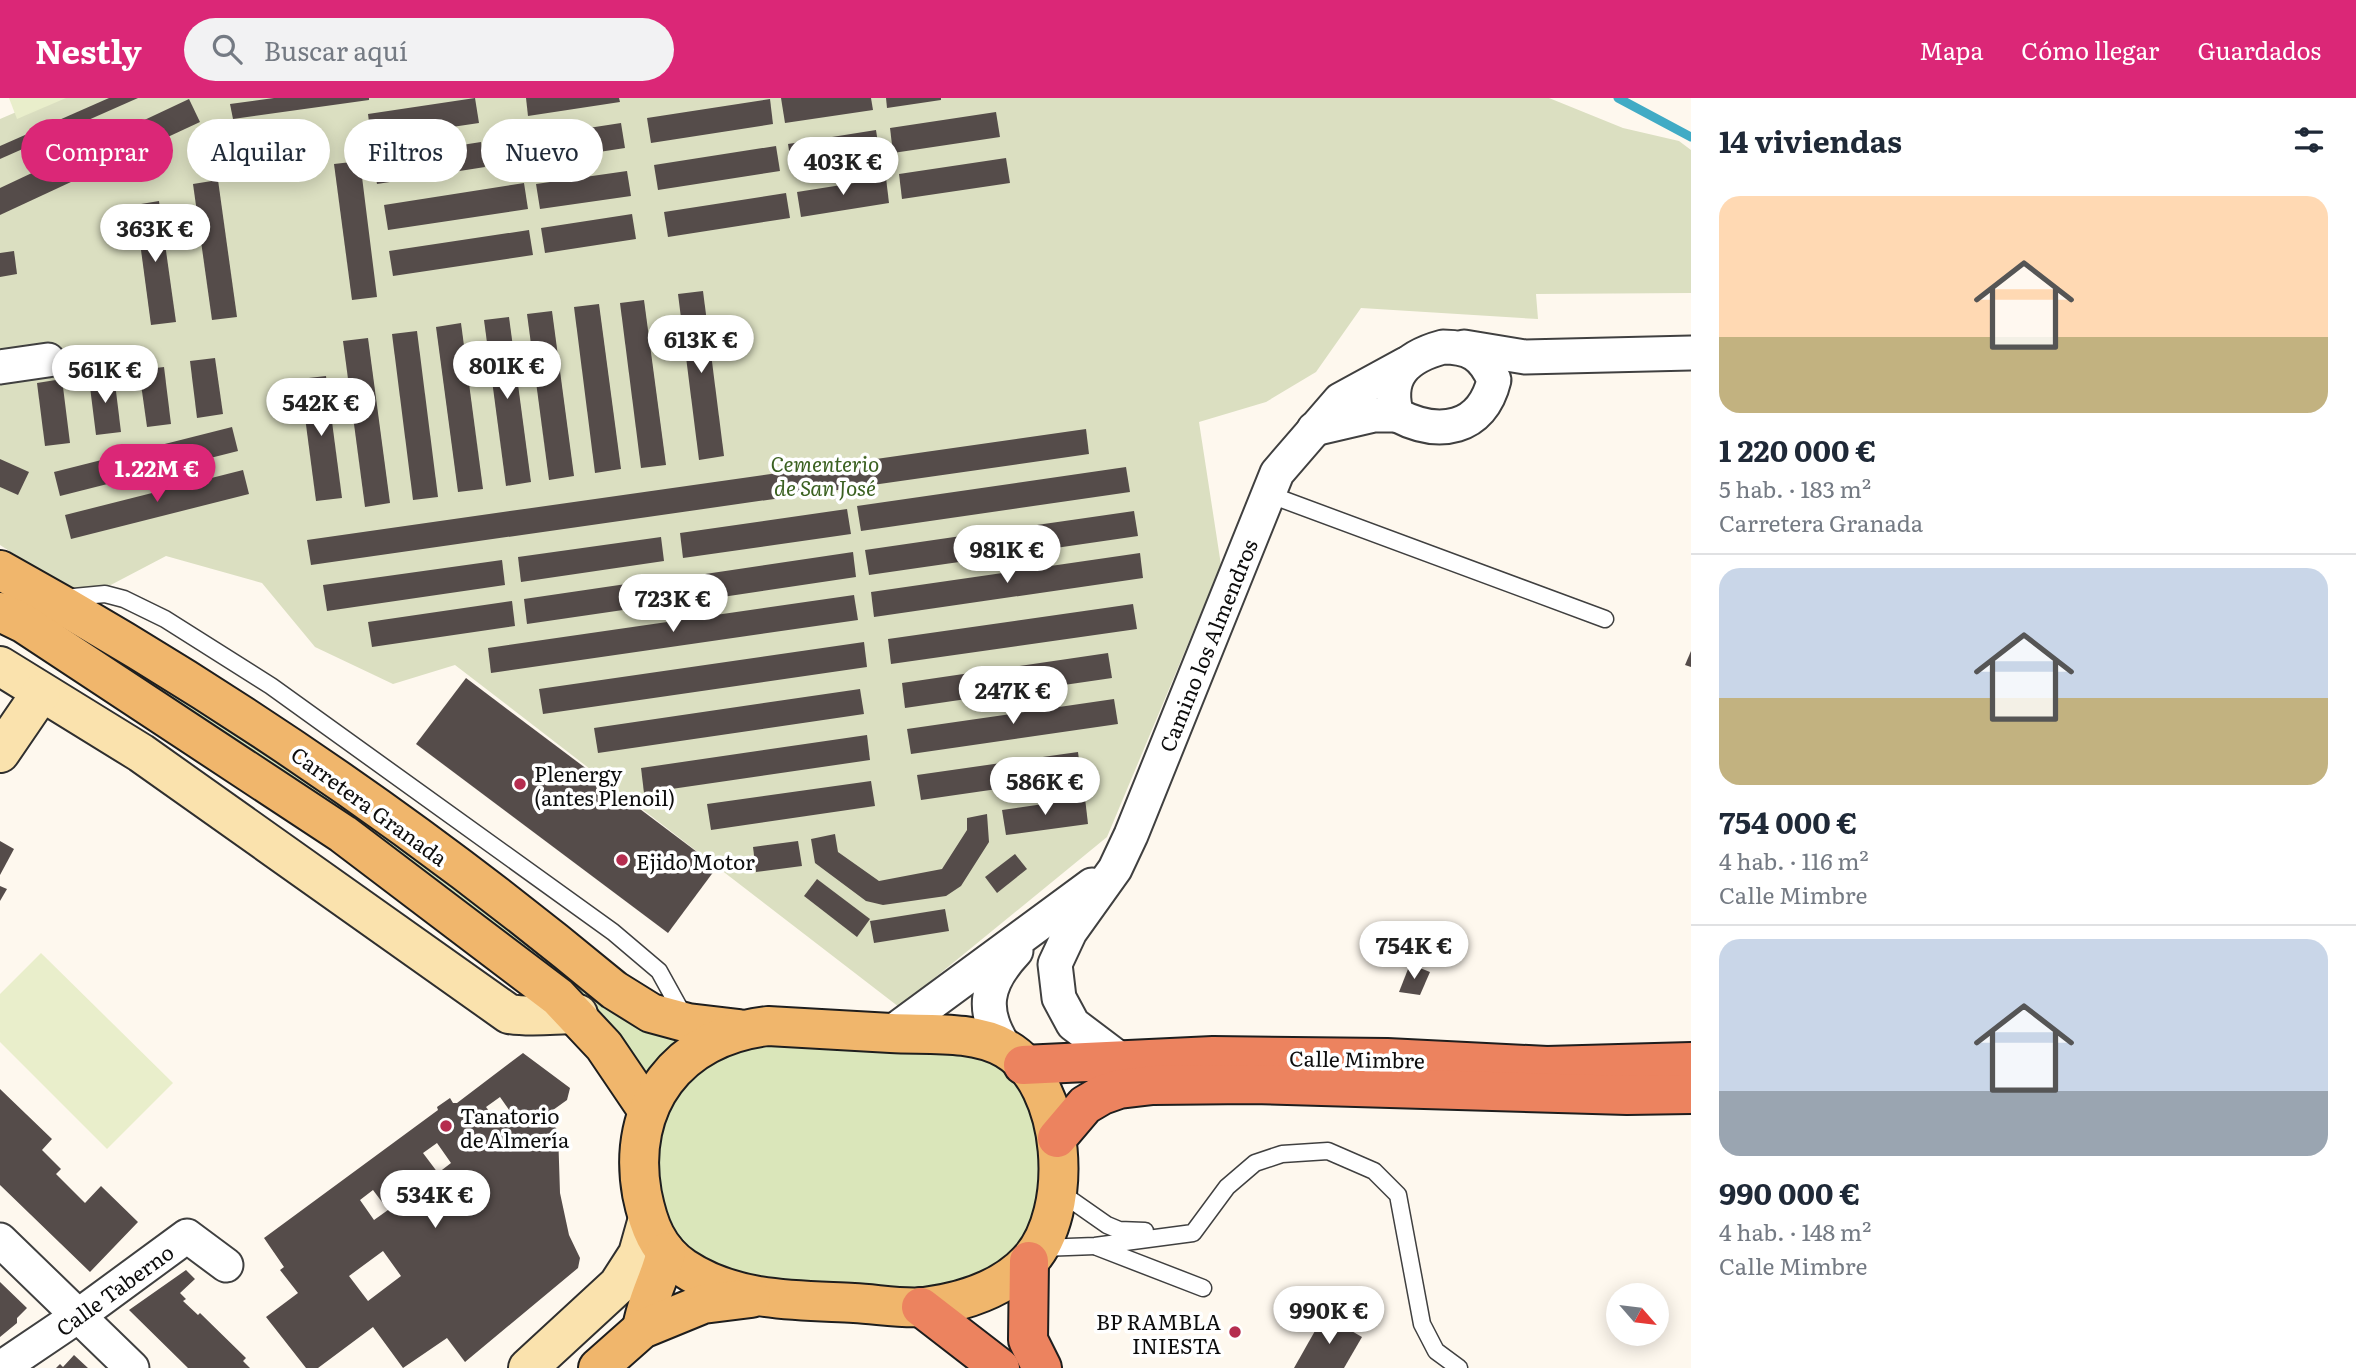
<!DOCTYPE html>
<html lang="es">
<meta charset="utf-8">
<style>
body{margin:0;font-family:Literata,serif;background:#f2f2f3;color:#1f2937;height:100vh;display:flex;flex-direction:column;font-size:26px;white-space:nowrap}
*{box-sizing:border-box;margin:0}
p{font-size:23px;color:#747a83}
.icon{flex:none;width:38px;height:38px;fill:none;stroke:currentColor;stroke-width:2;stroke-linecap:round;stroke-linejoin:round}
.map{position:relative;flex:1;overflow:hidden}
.details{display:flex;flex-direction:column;background:#fff;width:665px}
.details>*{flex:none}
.hud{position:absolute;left:21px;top:21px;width:665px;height:63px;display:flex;gap:14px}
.needle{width:46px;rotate:118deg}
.fabs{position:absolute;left:1606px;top:1185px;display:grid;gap:14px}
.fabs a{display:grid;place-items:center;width:63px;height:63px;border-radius:50%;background:#fff;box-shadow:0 4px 18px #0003;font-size:35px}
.price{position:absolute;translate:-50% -60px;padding:0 16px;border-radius:24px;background:#fff;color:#222;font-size:23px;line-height:46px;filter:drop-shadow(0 2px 4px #0008)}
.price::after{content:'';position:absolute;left:50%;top:42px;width:21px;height:16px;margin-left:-10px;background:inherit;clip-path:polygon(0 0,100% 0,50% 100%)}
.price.current{background:#db2777;color:#fff}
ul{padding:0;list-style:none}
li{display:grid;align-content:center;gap:14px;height:371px;padding:0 28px}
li+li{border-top:2px solid #e0e1e3}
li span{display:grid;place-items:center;height:217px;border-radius:21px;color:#555}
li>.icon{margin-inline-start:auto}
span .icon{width:126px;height:126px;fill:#fffc;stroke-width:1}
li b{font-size:30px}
h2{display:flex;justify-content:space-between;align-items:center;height:84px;padding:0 28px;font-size:30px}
.tag{padding:0 24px;border-radius:32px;background:#fff;box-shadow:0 4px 18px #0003;font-size:24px;line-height:63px}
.tag.current{background:#db2777;color:#fff}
header{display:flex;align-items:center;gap:42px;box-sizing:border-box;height:98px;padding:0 35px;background:#db2777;color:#fff}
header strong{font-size:33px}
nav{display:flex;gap:38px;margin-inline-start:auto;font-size:24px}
.search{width:490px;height:63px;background:#f2f2f3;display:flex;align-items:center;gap:18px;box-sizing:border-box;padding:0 24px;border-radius:38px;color:#747a83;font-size:26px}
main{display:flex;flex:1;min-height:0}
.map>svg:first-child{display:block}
</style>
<header>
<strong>Nestly</strong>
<div class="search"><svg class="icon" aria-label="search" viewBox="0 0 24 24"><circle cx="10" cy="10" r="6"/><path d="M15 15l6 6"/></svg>Buscar aquí</div>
<nav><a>Mapa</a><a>Cómo llegar</a><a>Guardados</a></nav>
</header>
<main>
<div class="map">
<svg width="1691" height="1270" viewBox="0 0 1691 1270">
<rect width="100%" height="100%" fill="#fef8ee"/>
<!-- green -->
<polygon fill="#dae6ba" points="0,472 651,915 958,936 1033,977 1051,1123 951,1204 683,1170 641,1036 578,916 0,514"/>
<!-- cemetery -->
<polygon fill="#dbdfc1" points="49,0 1549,0 1623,30 1679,43 1691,52 1691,195 1536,196 1538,221 1361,210 1316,274 1266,304 1199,324 1221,467 1107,739 899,909 455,567 393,586 315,549 262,485 166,458 84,501 0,447 0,21"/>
<!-- pitch -->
<g fill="#e9eecb">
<polygon points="9,0 66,0 17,21"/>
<polygon points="41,855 173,985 107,1051 0,944 0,896"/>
</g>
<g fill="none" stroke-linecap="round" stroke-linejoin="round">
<!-- stream -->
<polyline stroke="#41abc5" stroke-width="9" points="1618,0 1691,39"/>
</g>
<!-- building -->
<g fill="#554c4a" fill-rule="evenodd">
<polygon points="109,0 138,0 0,61 0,48"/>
<polygon points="274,0 369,0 369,2 233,21 230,6"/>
<polygon points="475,0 479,25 371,41 368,16"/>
<polygon points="526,0 619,0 620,4 528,18"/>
<polygon points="781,0 871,0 873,12 785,25"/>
<polygon points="886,0 941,0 941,2 887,10"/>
<polygon points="189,1 200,24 0,117 0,90"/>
<polygon points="770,1 773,26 651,45 647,20"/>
<polygon points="996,14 1000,39 893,55 890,30"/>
<polygon points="621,25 625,50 534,64 530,39"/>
<polygon points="876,32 880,58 792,71 788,46"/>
<polygon points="481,44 485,69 377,86 373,61"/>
<polygon points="776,48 780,73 658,92 654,67"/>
<polygon points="1006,60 1010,85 902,101 899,76"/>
<polygon points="360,63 377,199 352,202 334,66"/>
<polygon points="627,73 631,98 540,111 536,86"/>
<polygon points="886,80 889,105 801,119 797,94"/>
<polygon points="218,82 237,219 212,222 193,86"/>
<polygon points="524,85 528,111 388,132 384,107"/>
<polygon points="786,95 790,120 668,139 664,114"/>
<polygon points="159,103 176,224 151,227 135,107"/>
<polygon points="632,116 636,141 545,155 541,130"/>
<polygon points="529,132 533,157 393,178 389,153"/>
<polygon points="14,153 17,176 0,179 0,155"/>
<polygon points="703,193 724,358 699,362 678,196"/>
<polygon points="644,202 666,367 641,370 620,205"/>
<polygon points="599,206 621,371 595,375 574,209"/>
<polygon points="552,213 574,378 549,382 527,216"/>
<polygon points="509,219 531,384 506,388 484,222"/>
<polygon points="461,225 483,391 458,394 436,229"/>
<polygon points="417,233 438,399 413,402 392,236"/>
<polygon points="368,240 390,405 365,409 343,243"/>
<polygon points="215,260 223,316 197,320 190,263"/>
<polygon points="164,269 171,326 147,329 139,272"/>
<polygon points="114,277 121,334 96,337 89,281"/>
<polygon points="326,278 342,400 316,403 300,281"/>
<polygon points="62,281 70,345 45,348 37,285"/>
<polygon points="232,329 238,353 60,398 54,374"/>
<polygon points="1086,331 1089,356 311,467 307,442"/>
<polygon points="0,361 29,374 18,397 0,389"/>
<polygon points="1126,369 1130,394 861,433 857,408"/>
<polygon points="243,372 249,396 71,441 65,417"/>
<polygon points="847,411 851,436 683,460 680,435"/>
<polygon points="1134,413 1138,438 869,477 865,452"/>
<polygon points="661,439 664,463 521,484 518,459"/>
<polygon points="853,454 856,479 689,504 685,479"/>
<polygon points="1140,455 1143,480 874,519 871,494"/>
<polygon points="502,462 505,487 327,513 323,487"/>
<polygon points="667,480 671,505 527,526 524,501"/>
<polygon points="854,497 858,522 491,575 488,550"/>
<polygon points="512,503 515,528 372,549 368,524"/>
<polygon points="1133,506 1137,531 891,566 888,541"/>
<polygon points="864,544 867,569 543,616 539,591"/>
<polygon points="1691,553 1691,569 1685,567"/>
<polygon points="1108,555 1112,580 905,610 902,585"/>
<polygon points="466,580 717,769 668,835 416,646"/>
<polygon points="860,591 864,616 598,655 594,630"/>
<polygon points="1114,601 1118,626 911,656 907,631"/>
<polygon points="867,637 870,662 644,695 641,670"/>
<polygon points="1078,654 1081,679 921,702 917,677"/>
<polygon points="871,683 875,708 711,732 707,706"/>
<polygon points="1085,700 1088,726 1006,737 1002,712"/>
<polygon points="987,716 989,744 961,788 946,798 883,807 866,803 815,765 811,741 835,736 838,754 879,783 942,771 967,732 967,720"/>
<polygon points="0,743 14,751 0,777"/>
<polygon points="798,743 802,768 756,774 753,749"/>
<polygon points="1015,756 1027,771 997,795 985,779"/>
<polygon points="817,781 870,821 857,839 804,798"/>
<polygon points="0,788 7,791 0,803"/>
<polygon points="945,811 949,833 874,845 870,823"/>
<polygon points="1410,866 1430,874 1420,897 1399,894"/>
<path d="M523 955 570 990 567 1002 546 1017 558 1033 560 1095 569 1137 580 1160 578 1170 465 1264 447 1240 403 1270 373 1229 318 1270H306L266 1219 298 1195 280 1172 284 1169 264 1140 438 1012 437 1009 450 1000 453 1005H457ZM500 999 514 1019 501 1029 486 1009ZM437 1045 451 1065 438 1075 423 1055ZM373 1092 388 1112 374 1122 360 1102ZM383 1153 401 1178 368 1203 349 1178Z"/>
<polygon points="0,991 52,1041 42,1052 61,1071 56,1076 85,1105 101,1088 138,1124 90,1174 0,1087"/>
<polygon points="186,1172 195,1181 180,1195 186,1201 183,1203 198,1217 200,1215 246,1260 243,1263 250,1270 188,1270 129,1212"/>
<polygon points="0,1184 27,1210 17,1220 17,1225 0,1239"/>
<polygon points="1324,1217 1362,1239 1344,1270 1294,1270"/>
<polygon points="74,1257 88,1270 56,1270 60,1266 63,1269"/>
</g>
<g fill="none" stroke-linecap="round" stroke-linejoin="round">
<!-- lane casing -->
<g stroke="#404040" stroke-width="19">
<g id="lane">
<polyline points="1268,396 1605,521"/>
<polyline points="63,500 105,496 124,501 165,521 271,588 613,834 659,873 685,920"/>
<polyline points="1057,1092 1107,1127 1119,1132 1145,1133"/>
<polyline points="1097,1149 1203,1190"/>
<polyline points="1041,1150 1095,1148 1193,1135 1227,1089 1255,1065 1282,1056 1328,1053 1374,1073 1398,1097 1422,1226 1436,1253 1459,1270"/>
</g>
</g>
<!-- street casing -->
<g stroke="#404040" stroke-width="37">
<g id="street">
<path d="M1443 249C1470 249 1483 257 1494 282 1482 332 1439 339 1397 317 1385 278 1406 259 1443 249Z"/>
<polyline points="1464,249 1525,259 1691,255"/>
<polyline points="0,269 48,262"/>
<polyline points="1314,331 1374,317 1397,317"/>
<polyline points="891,935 1092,787"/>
<path d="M1006 951C980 913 985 886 1016 853"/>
<polyline points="1122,963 1073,926 1059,900 1055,866 1070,834 1115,771 1131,737 1277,375 1340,302 1406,266"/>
<polyline points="0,1142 132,1270"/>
<polyline points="1,1270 78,1218 187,1138 226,1167"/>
</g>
</g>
<!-- secondary casing -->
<g stroke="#2f2f2f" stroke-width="42">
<g id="secondary">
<path d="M0 568 141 655 509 916C531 920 555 916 578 916"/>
<polyline points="0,655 41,595"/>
<polyline points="528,1270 618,1187 638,1156 647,1124"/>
</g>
</g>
<!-- primary casing -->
<g stroke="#1e1e1e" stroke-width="42">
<g id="primary">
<path d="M0 472C217 592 423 733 614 892L651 915 688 925 739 931"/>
<polyline points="0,514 23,525 343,736 558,899 604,948 648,1013"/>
<path d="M768 928C809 930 850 933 891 935 926 937 974 932 1006 951 1067 986 1075 1114 1029 1163 1002 1192 963 1204 924 1209 902 1211 876 1206 854 1205 795 1202 735 1204 684 1170 657 1152 648 1126 642 1096 626 1007 678 938 768 928Z"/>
<path d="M642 1231C646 1203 660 1181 666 1154"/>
<polyline points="598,1270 642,1231 703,1206 751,1200"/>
</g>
</g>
<!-- highway casing -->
<g stroke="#1e1e1e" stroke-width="42">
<g id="highway">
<polyline points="1023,967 1213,958 1387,960 1547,968 1691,964"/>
<polyline points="1057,1040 1085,1007 1102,997 1119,991 1153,987 1252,986 1627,997 1691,996"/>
<polyline points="1029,1163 1028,1242 1042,1270"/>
<polyline points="921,1209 1000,1270"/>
</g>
</g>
<!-- lane -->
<use href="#lane" stroke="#fff" stroke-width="16"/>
<!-- street -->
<use href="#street" stroke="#fff" stroke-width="33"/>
<!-- secondary -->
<use href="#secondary" stroke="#fae2ad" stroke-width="38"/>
<!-- primary -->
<use href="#primary" stroke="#f0b66c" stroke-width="38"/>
<!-- highway -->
<use href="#highway" stroke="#ec835f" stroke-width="38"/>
</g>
<!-- markers -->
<g fill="#b52d4f" stroke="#fff" stroke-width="2.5">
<circle cx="520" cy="686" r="7"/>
<circle cx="622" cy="762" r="7"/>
<circle cx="446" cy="1028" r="7"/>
<circle cx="1235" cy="1234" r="7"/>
</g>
<g text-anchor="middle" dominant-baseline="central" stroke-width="7" stroke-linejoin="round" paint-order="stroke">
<!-- park labels -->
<g font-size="21" font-style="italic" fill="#3b6121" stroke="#fff">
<text x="825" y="364">Cementerio<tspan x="825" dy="24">de San José</tspan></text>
</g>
<!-- street labels -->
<g font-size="21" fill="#0d0d0d" stroke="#fff">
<text transform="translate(1207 547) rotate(-68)">Camino los Almendros</text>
<text transform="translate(370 707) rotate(36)">Carretera Granada</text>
<text transform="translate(1357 960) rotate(1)">Calle Mimbre</text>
<text transform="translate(114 1191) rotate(-36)">Calle Taberno</text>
</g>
<!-- poi labels -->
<g font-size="21" fill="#0d0d0d" stroke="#fff" text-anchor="start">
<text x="534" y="674">Plenergy<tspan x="534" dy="24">(antes Plenoil)</tspan></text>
<text x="636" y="762">Ejido Motor</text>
<text x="460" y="1016">Tanatorio<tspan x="460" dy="24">de Almería</tspan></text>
<text x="1221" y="1222" text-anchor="end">BP RAMBLA<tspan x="1221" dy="24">INIESTA</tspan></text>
</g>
</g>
</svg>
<div class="fabs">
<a><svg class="needle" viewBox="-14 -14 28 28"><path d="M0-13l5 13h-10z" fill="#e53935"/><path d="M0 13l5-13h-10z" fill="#747a83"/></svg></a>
</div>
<b class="price" style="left:843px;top:99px">403K €</b>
<b class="price" style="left:155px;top:166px">363K €</b>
<b class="price" style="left:701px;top:277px">613K €</b>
<b class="price" style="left:507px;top:303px">801K €</b>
<b class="price" style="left:105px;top:307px">561K €</b>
<b class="price" style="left:321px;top:340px">542K €</b>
<b class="price current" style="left:157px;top:406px">1.22M €</b>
<b class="price" style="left:1007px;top:487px">981K €</b>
<b class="price" style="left:673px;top:536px">723K €</b>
<b class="price" style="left:1013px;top:628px">247K €</b>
<b class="price" style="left:1045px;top:719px">586K €</b>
<b class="price" style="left:1414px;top:883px">754K €</b>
<b class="price" style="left:435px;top:1132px">534K €</b>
<b class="price" style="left:1329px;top:1248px">990K €</b>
<div class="hud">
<a class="tag current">Comprar</a>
<a class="tag">Alquilar</a>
<a class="tag">Filtros</a>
<a class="tag">Nuevo</a>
</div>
</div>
<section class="details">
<h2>14 viviendas<svg class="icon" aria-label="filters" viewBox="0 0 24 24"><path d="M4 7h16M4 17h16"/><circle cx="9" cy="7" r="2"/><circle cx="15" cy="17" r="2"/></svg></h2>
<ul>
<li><span style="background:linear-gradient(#ffd9b3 65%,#c2b280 0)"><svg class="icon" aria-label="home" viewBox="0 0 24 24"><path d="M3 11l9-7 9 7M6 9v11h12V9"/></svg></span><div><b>1 220 000 €</b><p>5 hab. · 183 m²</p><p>Carretera Granada</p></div></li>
<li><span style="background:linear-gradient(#c9d6e8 60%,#c2b280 0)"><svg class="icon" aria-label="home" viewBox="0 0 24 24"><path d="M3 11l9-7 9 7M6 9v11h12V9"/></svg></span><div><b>754 000 €</b><p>4 hab. · 116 m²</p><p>Calle Mimbre</p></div></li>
<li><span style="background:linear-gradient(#c9d6e8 70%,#9aa5b1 0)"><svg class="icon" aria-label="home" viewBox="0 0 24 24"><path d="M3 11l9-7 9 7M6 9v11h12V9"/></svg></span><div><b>990 000 €</b><p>4 hab. · 148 m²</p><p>Calle Mimbre</p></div></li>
</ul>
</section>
</main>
